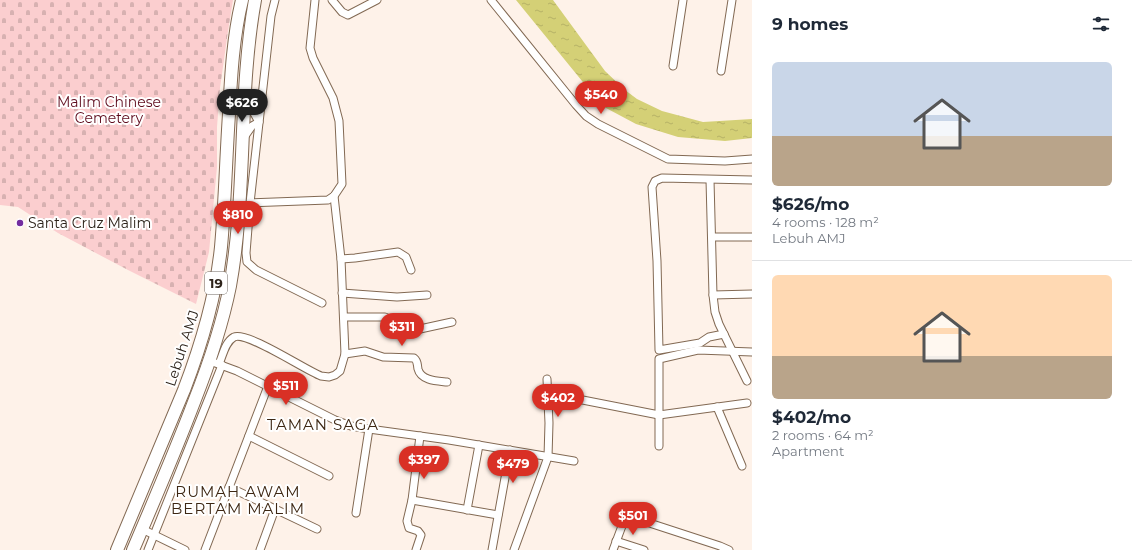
<!DOCTYPE html>
<meta charset="utf-8">
<style>
body{margin:0;font-family:Montserrat,sans-serif;background:#f2f2f3;color:#1f2937;height:100vh;display:flex;flex-direction:column;font-size:15px;white-space:nowrap}
*{box-sizing:border-box;margin:0}
p{font-size:13px;color:#747a83}
.icon{flex:none;width:22px;height:22px;fill:none;stroke:currentColor;stroke-width:2;stroke-linecap:round;stroke-linejoin:round}
.map{position:relative;flex:1;overflow:hidden}
.panel{display:flex;flex-direction:column;background:#fff;width:380px}
.panel>*{flex:none}
.price{position:absolute;translate:-50% -34px;padding:0 9px;border-radius:14px;background:#d93025;color:#fff;font-size:13px;line-height:26px;filter:drop-shadow(0 1px 2px #0008)}
.price::after{content:'';position:absolute;left:50%;top:24px;width:12px;height:9px;margin-left:-6px;background:inherit;clip-path:polygon(0 0,100% 0,50% 100%)}
.price.selected{background:#222;color:#fff}
ul{padding:0;list-style:none}
li{display:grid;align-content:center;gap:8px;height:212px;padding:0 20px}
li+li{border-top:1px solid #e0e1e3}
li span{display:grid;place-items:center;height:124px;border-radius:6px;color:#555}
li>.icon{margin-inline-start:auto}
span .icon{width:72px;height:72px;fill:#fffc;stroke-width:1}
li b{font-size:17px}
h2{display:flex;justify-content:space-between;align-items:center;height:48px;padding:0 20px;font-size:17px}
main{display:flex;flex:1;min-height:0}
.map>svg:first-child{display:block}
</style>
<main>
<div class="map">
<svg width="752" height="550" viewBox="0 0 752 550">
<defs>
<pattern id="cemetery-stones" width="16" height="16" patternUnits="userSpaceOnUse"><rect width="16" height="16" fill="#fbcecf"/><path d="M2 7V4a2 2 0 0 1 4 0v3zM10 15v-3a2 2 0 0 1 4 0v3z" fill="#d7b1b1"/></pattern>
<pattern id="water-ripples" width="26" height="14" patternUnits="userSpaceOnUse"><rect width="26" height="14" fill="#d4d076"/><path d="M2 4q2-2 4 0t4 0M15 11q2-2 4 0t4 0" fill="none" stroke="#b6b266"/></pattern>
</defs>
<rect width="100%" height="100%" fill="#fef2e9"/>
<!-- cemetery -->
<polygon fill="url(#cemetery-stones)" points="0,0 233,0 228,31 220,88 217,127 217,167 209,252 196,304 128,270 58,233 18,207 0,205"/>
<!-- water -->
<polygon fill="url(#water-ripples)" points="516,0 553,0 605,71 625,90 637,99 662,111 703,122 752,119 752,138 725,141 678,137 636,124 606,108 591,92"/>
<g fill="none" stroke-linecap="round" stroke-linejoin="round">
<!-- street casing -->
<g stroke="#826953" stroke-width="9">
<g id="street">
<polyline points="275,0 271,16 250,203 246,253 247,262 256,270 322,303"/>
<polyline points="332,0 342,12 348,15 377,0"/>
<polyline points="491,0 576,105 586,116 598,124 668,159 725,161 752,159"/>
<polyline points="673,66 683,0"/>
<polyline points="721,71 732,0"/>
<polyline points="245,136 252,126 259,122 246,99"/>
<polyline points="710,180 713,295 715,312 719,324 747,381"/>
<polyline points="250,203 328,200 334,196 342,184 339,121 333,98 313,58 310,48 315,0"/>
<polyline points="712,237 752,237"/>
<polyline points="341,259 355,258 398,252 406,257 411,270"/>
<polyline points="342,293 397,297 427,295"/>
<polyline points="713,295 752,294"/>
<polyline points="344,317 385,317 400,324 420,329 452,322"/>
<polyline points="724,334 709,337 700,343 659,350 657,261 652,187 655,181 662,178 752,180"/>
<path d="M345 354 365 351 383 357 414 358C418 361 417 364 418 369 421 381 438 381 447 382"/>
<polyline points="210,361 237,371 335,420 351,426 369,429 449,440 574,461"/>
<path d="M219 364C223 355 225 342 234 337 247 331 305 370 321 376L329 377 335 375 340 371 345 354 341 259 334 196"/>
<polyline points="547,393 659,415 747,403"/>
<polyline points="717,407 742,466"/>
<polyline points="249,436 329,476"/>
<polyline points="659,446 659,359 698,350 752,352"/>
<polyline points="229,487 317,529"/>
<polyline points="412,500 498,515"/>
<polyline points="467,510 479,445"/>
<polyline points="356,513 369,429"/>
<polyline points="142,529 185,550"/>
<polyline points="616,541 644,550"/>
<polyline points="148,550 222,365"/>
<polyline points="205,550 268,386"/>
<polyline points="260,550 275,509"/>
<polyline points="416,550 421,535 418,531 409,528 407,521 412,500 420,436"/>
<polyline points="492,550 510,450"/>
<polyline points="514,550 548,457 549,423 547,379"/>
<polyline points="613,550 622,526 627,518 631,517 720,546 729,550"/>
</g>
</g>
<!-- highway casing -->
<g stroke="#826953" stroke-width="14">
<g id="highway">
<path d="M117 550 184 390C202 343 216 296 221 247 225 203 226 158 229 114 231 76 233 37 242 0"/>
<path d="M133 550C154 501 175 452 194 402 209 364 222 326 230 286 247 192 238 94 255 0"/>
</g>
</g>
<!-- street -->
<use href="#street" stroke="#fff" stroke-width="7"/>
<!-- highway -->
<use href="#highway" stroke="#fff" stroke-width="12"/>
</g>
<!-- markers -->
<circle fill="#732c9f" stroke="#fff" stroke-width="1.5" cx="20" cy="223" r="4"/>
<g text-anchor="middle" dominant-baseline="central" stroke-width="4" stroke-linejoin="round" paint-order="stroke">
<!-- shield labels -->
<rect fill="#fff" stroke="#6c655f" stroke-width="1" x="205" y="272" width="22" height="22" rx="3"/>
<g font-size="13" font-weight="bold" fill="#2d231a">
<text x="216" y="283">19</text>
</g>
<!-- park labels -->
<g font-size="14" fill="#5f0c1d" stroke="#fff">
<text x="109" y="102">Malim Chinese<tspan x="109" dy="16">Cemetery</tspan></text>
</g>
<!-- poi labels -->
<g font-size="14" fill="#2d231a" stroke="#fff" text-anchor="start">
<text x="28" y="223">Santa Cruz Malim</text>
</g>
<!-- street labels -->
<g font-size="14" fill="#2d231a" stroke="#fff">
<text transform="translate(182 348) rotate(-72)">Lebuh AMJ</text>
</g>
<!-- neighbourhood labels -->
<g font-size="15" letter-spacing="1" fill="#3d2713" stroke="#fff">
<text x="323" y="424">TAMAN SAGA</text>
<text x="238" y="491">RUMAH AWAM<tspan x="238" dy="17">BERTAM MALIM</tspan></text>
</g>
</g>
</svg>
<b class="price" style="left:601px;top:115px">$540</b>
<b class="price selected" style="left:242px;top:123px">$626</b>
<b class="price" style="left:238px;top:235px">$810</b>
<b class="price" style="left:402px;top:347px">$311</b>
<b class="price" style="left:286px;top:406px">$511</b>
<b class="price" style="left:558px;top:418px">$402</b>
<b class="price" style="left:424px;top:480px">$397</b>
<b class="price" style="left:513px;top:484px">$479</b>
<b class="price" style="left:633px;top:536px">$501</b>
</div>
<section class="panel">
<h2>9 homes<svg class="icon" aria-label="filters" viewBox="0 0 24 24"><path d="M4 7h16M4 17h16"/><circle cx="9" cy="7" r="2"/><circle cx="15" cy="17" r="2"/></svg></h2>
<ul>
<li><span style="background:linear-gradient(#c9d6e8 60%,#b9a48a 0)"><svg class="icon" aria-label="home" viewBox="0 0 24 24"><path d="M3 11l9-7 9 7M6 9v11h12V9"/></svg></span><div><b>$626/mo</b><p>4 rooms · 128 m²</p><p>Lebuh AMJ</p></div></li>
<li><span style="background:linear-gradient(#ffd9b3 65%,#b9a48a 0)"><svg class="icon" aria-label="home" viewBox="0 0 24 24"><path d="M3 11l9-7 9 7M6 9v11h12V9"/></svg></span><div><b>$402/mo</b><p>2 rooms · 64 m²</p><p>Apartment</p></div></li>
</ul>
</section>
</main>
